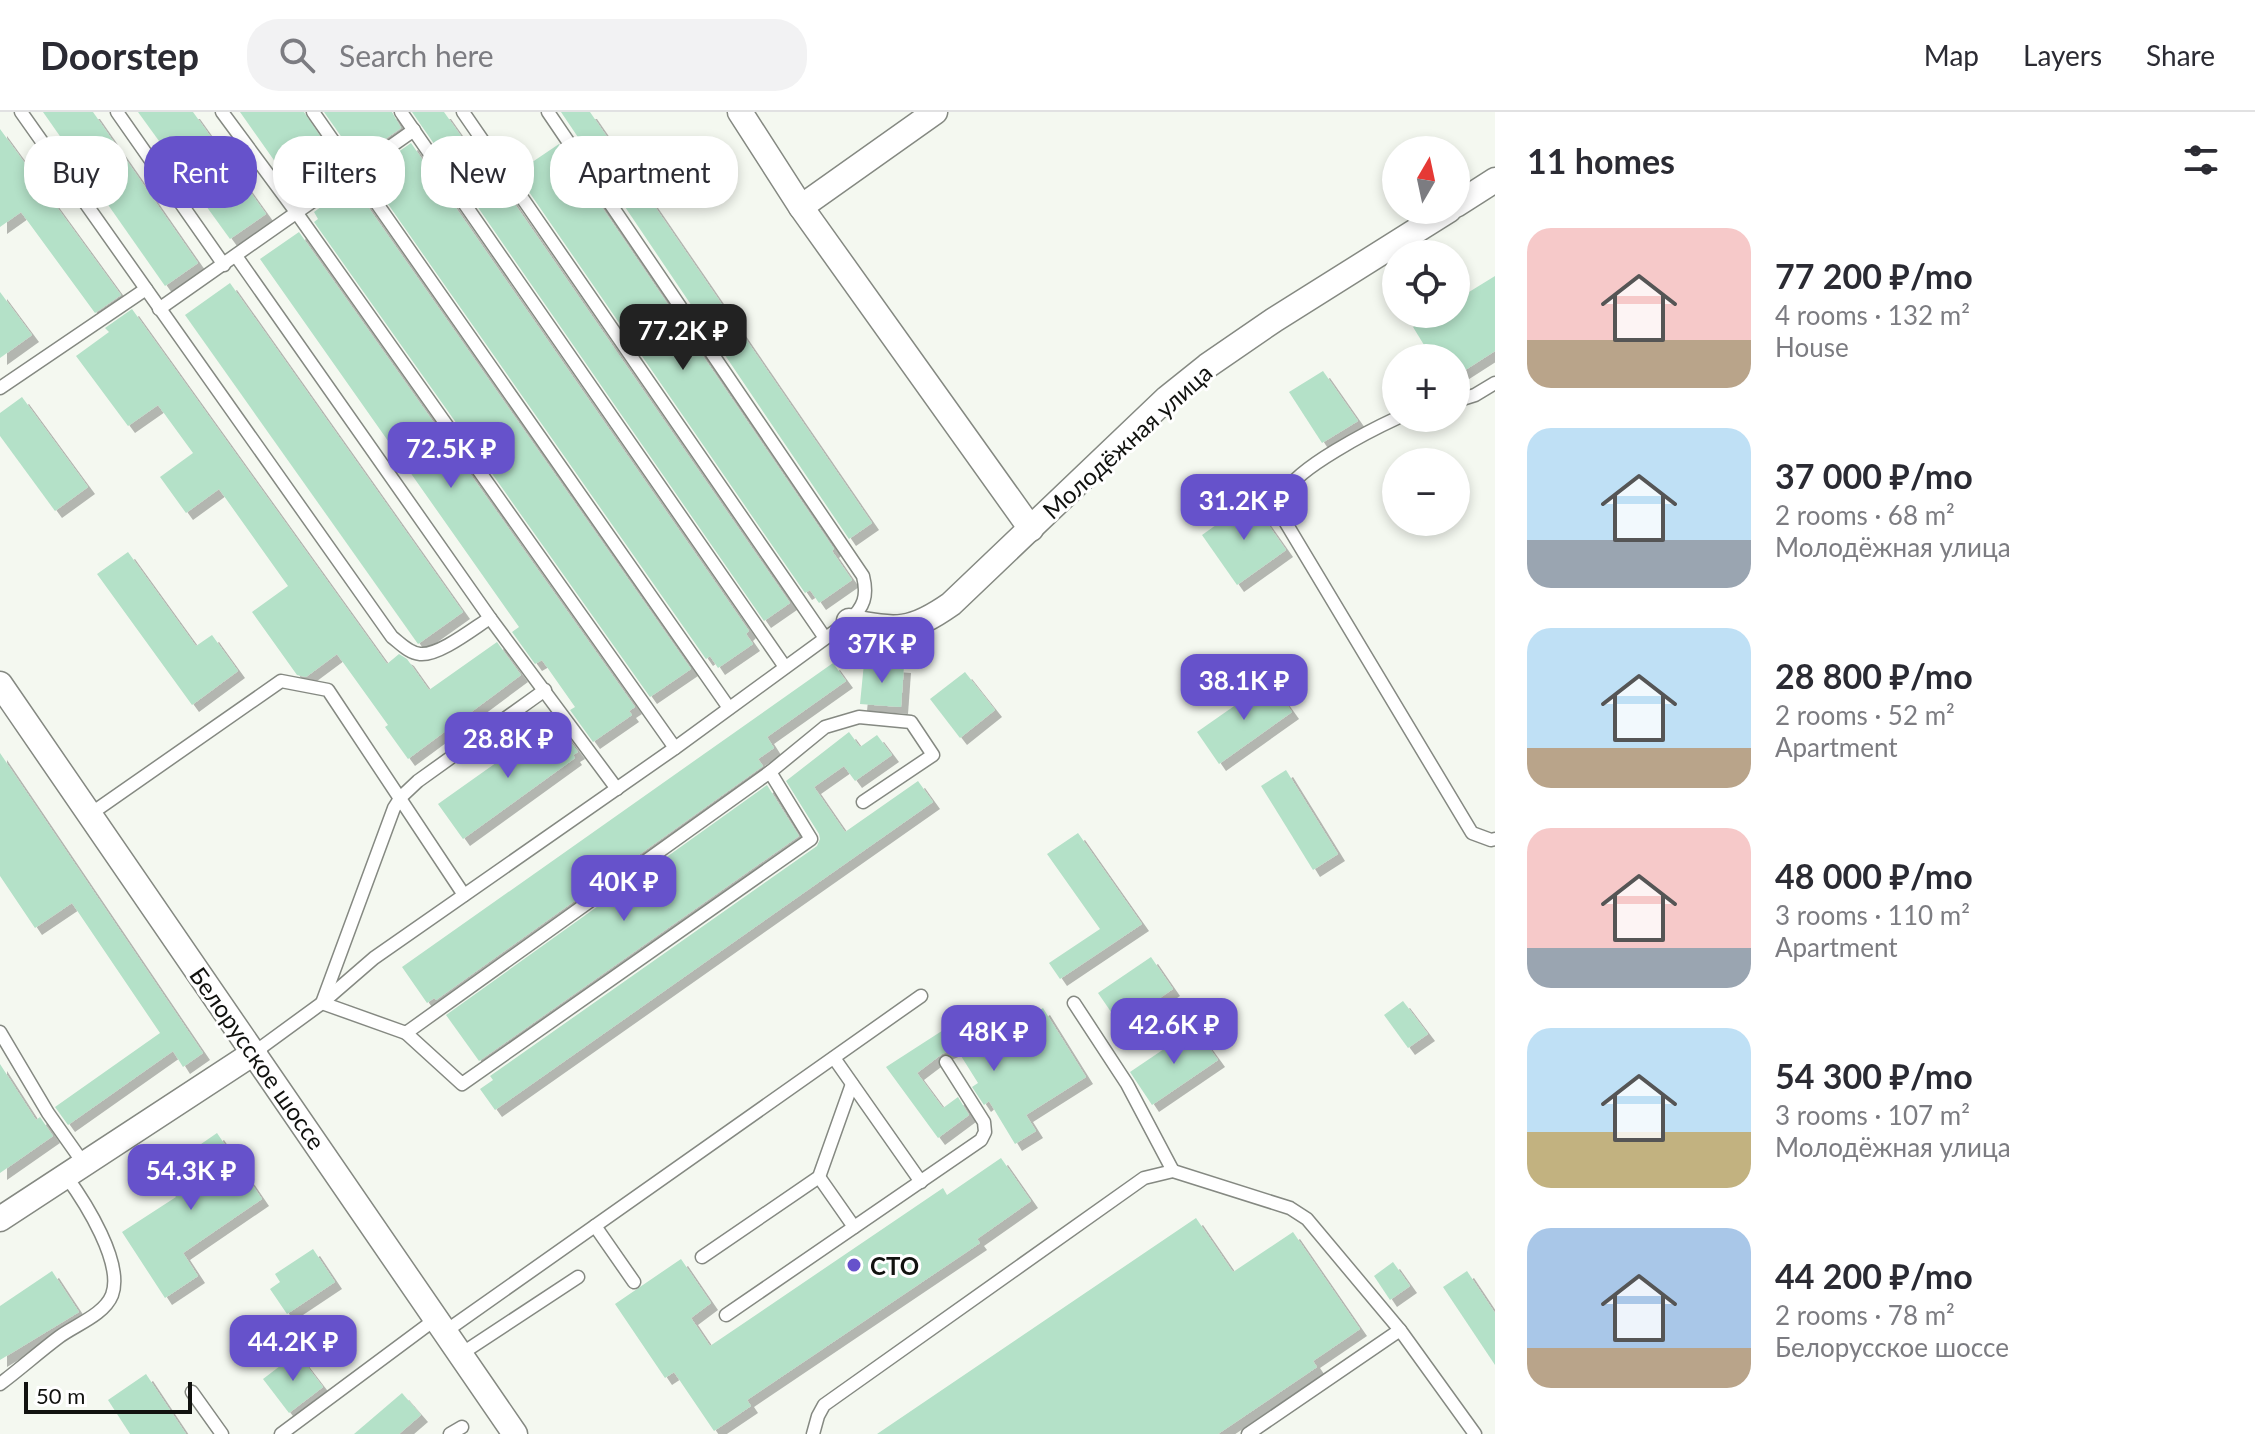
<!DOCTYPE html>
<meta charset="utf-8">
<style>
body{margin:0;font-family:Lato,sans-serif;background:#f2f2f3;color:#2b2b33;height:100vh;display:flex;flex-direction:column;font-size:30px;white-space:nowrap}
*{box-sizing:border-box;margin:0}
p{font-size:26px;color:#7c7c81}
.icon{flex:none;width:44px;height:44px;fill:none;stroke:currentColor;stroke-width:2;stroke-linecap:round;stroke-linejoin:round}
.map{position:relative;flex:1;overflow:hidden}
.drawer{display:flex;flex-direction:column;background:#fff;width:760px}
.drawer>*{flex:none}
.hud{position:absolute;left:24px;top:24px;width:760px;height:72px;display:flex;gap:16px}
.needle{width:52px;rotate:9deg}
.buttons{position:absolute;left:1382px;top:24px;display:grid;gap:16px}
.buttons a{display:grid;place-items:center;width:88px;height:88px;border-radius:50%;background:#fff;box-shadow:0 4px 12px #0003;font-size:40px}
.scale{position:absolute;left:24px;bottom:20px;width:168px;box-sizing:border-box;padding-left:8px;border:4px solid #11120f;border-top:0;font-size:22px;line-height:28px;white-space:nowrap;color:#11120f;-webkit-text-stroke:6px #fff;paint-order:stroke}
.price{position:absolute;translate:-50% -68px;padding:0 18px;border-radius:16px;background:#6652cb;color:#fff;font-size:26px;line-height:52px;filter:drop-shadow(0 2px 4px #0008)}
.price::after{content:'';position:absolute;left:50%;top:48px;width:24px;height:18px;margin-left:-12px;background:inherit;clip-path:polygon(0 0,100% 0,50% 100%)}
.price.active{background:#222;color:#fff}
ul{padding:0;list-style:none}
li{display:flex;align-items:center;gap:24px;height:200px;padding:0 32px}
li span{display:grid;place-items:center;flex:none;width:224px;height:160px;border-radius:24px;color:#555}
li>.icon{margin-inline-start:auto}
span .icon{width:96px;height:96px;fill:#fffc;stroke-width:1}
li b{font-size:34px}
h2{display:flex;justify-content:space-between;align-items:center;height:96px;padding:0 32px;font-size:34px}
.tag{padding:0 28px;border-radius:32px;background:#fff;box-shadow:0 4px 12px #0003;font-size:28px;line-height:72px}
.tag.active{background:#6652cb;color:#fff}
header{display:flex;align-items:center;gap:48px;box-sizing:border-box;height:112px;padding:0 40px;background:#fff;border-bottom:2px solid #e1e1e2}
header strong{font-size:38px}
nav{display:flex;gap:44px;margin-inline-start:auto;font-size:28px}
.search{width:560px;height:72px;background:#f2f2f3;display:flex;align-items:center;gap:20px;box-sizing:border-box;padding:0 28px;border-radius:32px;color:#7c7c81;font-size:30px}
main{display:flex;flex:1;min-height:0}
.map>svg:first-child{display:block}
</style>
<header>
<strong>Doorstep</strong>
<div class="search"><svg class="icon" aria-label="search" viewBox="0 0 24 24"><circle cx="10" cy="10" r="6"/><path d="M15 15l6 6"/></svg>Search here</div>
<nav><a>Map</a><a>Layers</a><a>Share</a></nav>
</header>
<main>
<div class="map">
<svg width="1495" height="1322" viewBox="0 0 1495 1322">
<defs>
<filter id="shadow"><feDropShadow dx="7" dy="7" stdDeviation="0" flood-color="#0004"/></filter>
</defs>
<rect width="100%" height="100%" fill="#f4f8f0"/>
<!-- building -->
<g fill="#b4e1c8" filter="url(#shadow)">
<polygon points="43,0 93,0 198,151 165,174"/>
<polygon points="138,0 193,0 266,102 230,127"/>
<polygon points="240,0 304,0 342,57 303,85 297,77 295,78"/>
<polygon points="324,0 392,0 401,16 357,47"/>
<polygon points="412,0 444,0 497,75 501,72 790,491 764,509"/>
<polygon points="561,0 590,0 872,411 849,427"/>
<polygon points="0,17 121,183 95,201 21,100 0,115"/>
<polygon points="411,31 749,519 746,522 753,532 718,556 710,544 706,547 367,62"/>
<polygon points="559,32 834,437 832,439 852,468 819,491 810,478 805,481 516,61"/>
<polygon points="352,72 691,557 650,585 314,110 318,107 314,100"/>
<polygon points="299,120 635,595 629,599 632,603 593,630 570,598 575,595 542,548 535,552 512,520 519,515 260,147"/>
<polygon points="1495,164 1495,239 1456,264 1456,246 1432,246 1413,215 1434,202 1456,202 1456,188"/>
<polygon points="230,171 463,500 418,532 185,203"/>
<polygon points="0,180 32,223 0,246"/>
<polygon points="132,197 387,552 399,542 407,547 429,578 497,530 521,563 408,647 385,615 388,613 337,542 306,565 297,563 252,500 288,474 219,377 186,401 160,365 193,341 158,293 128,314 76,244 109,220 105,216"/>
<polygon points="1323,259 1358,309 1322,331 1289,280"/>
<polygon points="22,285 88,375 55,399 0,324 0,301"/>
<polygon points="1251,388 1286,438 1237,473 1202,423"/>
<polygon points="128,440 196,534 212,523 238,559 192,593 97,462"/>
<polygon points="833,551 846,569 767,625 774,636 758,647 763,654 436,888 434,886 427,891 402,855"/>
<polygon points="864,551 904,554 901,595 860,592"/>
<polygon points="965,560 995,598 960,626 930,587"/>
<polygon points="1270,569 1292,600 1219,652 1197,620"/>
<polygon points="555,609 578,640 573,643 575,646 463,727 438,692"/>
<polygon points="849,620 860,635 877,623 892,643 855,669 844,654 814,675 845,720 918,669 933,690 495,998 480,977 493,968 490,964 817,734 820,727 819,722 786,669"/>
<polygon points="0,641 203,941 183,955 173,939 68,1013 55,995 160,921 72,791 35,816 0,764"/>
<polygon points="1286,658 1338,742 1313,758 1261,674"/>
<polygon points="767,673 799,724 479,949 446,903"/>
<polygon points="1078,721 1142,812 1060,867 1049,851 1100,817 1047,742"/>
<polygon points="1151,845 1173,877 1120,913 1098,881"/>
<polygon points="1403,889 1428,922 1408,936 1384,903"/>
<polygon points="1043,896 1086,965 1026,1003 1036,1019 1015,1032 989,989 984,993 972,975 978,971 956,936 942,942 917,961 943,996 958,985 969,1003 938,1026 886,955 965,904 984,934"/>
<polygon points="1195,916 1218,948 1152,993 1130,960"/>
<polygon points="0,952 36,1008 40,1005 53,1024 0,1061"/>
<polygon points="217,1021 262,1087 183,1141 198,1164 165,1186 122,1120 176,1085 159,1061"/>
<polygon points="1001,1046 1031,1089 977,1127 980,1131 747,1288 751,1294 714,1319 674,1260 665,1266 615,1192 681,1147 711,1191 691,1206 710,1234 943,1076 947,1083"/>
<polygon points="1196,1106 1233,1160 1293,1120 1360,1217 1313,1249 1317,1255 1218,1322 877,1322"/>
<polygon points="313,1137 335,1170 287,1202 270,1177 280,1170 275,1162"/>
<polygon points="1393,1150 1410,1174 1390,1188 1374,1164"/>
<polygon points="52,1159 79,1200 0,1248 0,1194"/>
<polygon points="1467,1159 1495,1201 1495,1253 1443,1175"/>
<polygon points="297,1241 323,1275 289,1301 263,1267"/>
<polygon points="146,1262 186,1322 130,1322 108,1288"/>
<polygon points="402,1281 421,1303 399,1322 354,1322"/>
</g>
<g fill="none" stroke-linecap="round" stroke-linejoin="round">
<!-- service casing -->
<g stroke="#858982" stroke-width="15">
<g id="service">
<path d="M21 0 392 525C401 532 409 541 420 542 439 544 474 516 490 506"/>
<polyline points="117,0 224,153"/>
<polyline points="222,0 296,100 675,636"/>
<polyline points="313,0 729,596"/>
<polyline points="401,0 785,555"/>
<polyline points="463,0 825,526"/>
<polyline points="236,144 490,506 617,677"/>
<polyline points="159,197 414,18"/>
<polyline points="0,276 146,177"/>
<polyline points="1456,289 1475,283 1495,271"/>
<path d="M1397 306C1371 318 1297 356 1286 380 1281 391 1284 401 1286 411L1472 721 1491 728 1495 727"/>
<polyline points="545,578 418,669 401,685 394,696 322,891 406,921 770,660 825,615 859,605 911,610 933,643 863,690"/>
<polyline points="89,703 281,569 328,578 464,783"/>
<polyline points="1074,891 1127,972 1173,1059"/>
<polyline points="0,920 48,1001 84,1052"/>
<polyline points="406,921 462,972 811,727 770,660"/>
<path d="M255 940 322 891 374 846 675 636 849 509C864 495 868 484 863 464L548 0"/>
<polyline points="834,946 921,1070"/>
<polyline points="819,1065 854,1115"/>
<polyline points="595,1114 634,1170"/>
<polyline points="702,1145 819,1065 852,972"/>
<polyline points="726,1203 981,1028 985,1020 984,1010 946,950"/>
<polyline points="446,1219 921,884"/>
<polyline points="461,1242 578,1165"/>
<path d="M0 1272C20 1257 39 1240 59 1225 75 1213 104 1203 112 1183 124 1151 85 1090 66 1064"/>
<polyline points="192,1280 222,1322"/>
<polyline points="281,1322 437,1206"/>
<polyline points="450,1322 462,1315"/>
<polyline points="813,1322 818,1304 824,1293 1144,1066 1173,1059 1290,1096 1307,1107 1400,1218"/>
<polyline points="1248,1322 1400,1218 1475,1322"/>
</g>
</g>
<!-- minor casing -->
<g stroke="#858982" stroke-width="27">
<g id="minor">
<polyline points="740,0 801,95 1031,417"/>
<polyline points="1456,93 1495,68"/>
<polyline points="801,95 935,0"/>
<path d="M849 509C897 519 911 520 951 492L1167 286 1207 254 1274 208 1449 98"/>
<polyline points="0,572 515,1322"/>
<polyline points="0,1107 255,940"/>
</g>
</g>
<!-- service -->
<use href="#service" stroke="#fff" stroke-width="12"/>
<!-- minor -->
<use href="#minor" stroke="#fff" stroke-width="24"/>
</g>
<!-- markers -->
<circle fill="#6652cb" stroke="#fff" stroke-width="3" cx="854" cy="1153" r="8"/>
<g text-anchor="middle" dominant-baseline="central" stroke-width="6" stroke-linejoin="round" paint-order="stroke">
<!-- street labels -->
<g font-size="24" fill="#11120f" stroke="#fff">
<text transform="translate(1127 329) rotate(-42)">Молодёжная улица</text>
<text transform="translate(258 946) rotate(55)">Белорусское шоссе</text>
</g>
<!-- poi labels -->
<g font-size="24" font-weight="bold" fill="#11120f" stroke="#fff" text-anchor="start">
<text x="870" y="1153">СТО</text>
</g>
</g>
</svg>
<div class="buttons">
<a><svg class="needle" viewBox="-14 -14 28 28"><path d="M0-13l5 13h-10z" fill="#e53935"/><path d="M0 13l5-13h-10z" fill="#7c7c81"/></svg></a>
<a><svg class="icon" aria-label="locate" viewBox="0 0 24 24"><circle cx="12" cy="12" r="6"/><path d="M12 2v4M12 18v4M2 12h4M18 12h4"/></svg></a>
<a>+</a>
<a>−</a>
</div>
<div class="scale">50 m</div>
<b class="price active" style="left:683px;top:260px">77.2K ₽</b>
<b class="price" style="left:451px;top:378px">72.5K ₽</b>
<b class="price" style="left:1244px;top:430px">31.2K ₽</b>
<b class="price" style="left:882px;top:573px">37K ₽</b>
<b class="price" style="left:1244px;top:610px">38.1K ₽</b>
<b class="price" style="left:508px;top:668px">28.8K ₽</b>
<b class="price" style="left:624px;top:811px">40K ₽</b>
<b class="price" style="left:1174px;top:954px">42.6K ₽</b>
<b class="price" style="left:994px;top:961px">48K ₽</b>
<b class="price" style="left:191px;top:1100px">54.3K ₽</b>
<b class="price" style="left:293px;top:1271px">44.2K ₽</b>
<div class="hud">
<a class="tag">Buy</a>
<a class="tag active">Rent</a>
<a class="tag">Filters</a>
<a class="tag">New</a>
<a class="tag">Apartment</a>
</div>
</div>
<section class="drawer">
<h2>11 homes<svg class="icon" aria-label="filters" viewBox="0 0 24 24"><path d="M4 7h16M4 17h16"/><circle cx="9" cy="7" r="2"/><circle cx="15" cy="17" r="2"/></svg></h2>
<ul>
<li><span style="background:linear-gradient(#f6c9c9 70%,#b9a48a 0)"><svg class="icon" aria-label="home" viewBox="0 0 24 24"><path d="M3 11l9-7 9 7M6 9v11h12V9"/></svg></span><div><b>77 200 ₽/mo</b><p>4 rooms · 132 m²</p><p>House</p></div></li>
<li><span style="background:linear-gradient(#bfe0f5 70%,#9aa5b1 0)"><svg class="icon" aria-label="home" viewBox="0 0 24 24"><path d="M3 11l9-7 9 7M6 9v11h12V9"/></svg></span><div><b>37 000 ₽/mo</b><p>2 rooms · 68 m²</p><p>Молодёжная улица</p></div></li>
<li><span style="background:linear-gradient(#bfe0f5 75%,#b9a48a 0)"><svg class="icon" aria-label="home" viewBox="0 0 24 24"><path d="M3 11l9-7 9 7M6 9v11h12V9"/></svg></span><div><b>28 800 ₽/mo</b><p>2 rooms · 52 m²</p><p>Apartment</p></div></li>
<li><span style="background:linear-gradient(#f6c9c9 75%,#9aa5b1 0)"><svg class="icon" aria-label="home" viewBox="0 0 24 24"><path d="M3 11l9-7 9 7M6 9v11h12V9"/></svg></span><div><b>48 000 ₽/mo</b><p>3 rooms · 110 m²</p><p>Apartment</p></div></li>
<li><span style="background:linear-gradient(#bfe0f5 65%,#c2b280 0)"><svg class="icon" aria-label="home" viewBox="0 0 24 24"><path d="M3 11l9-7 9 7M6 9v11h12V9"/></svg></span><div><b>54 300 ₽/mo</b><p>3 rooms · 107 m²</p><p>Молодёжная улица</p></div></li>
<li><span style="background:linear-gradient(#a9c7e8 75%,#b9a48a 0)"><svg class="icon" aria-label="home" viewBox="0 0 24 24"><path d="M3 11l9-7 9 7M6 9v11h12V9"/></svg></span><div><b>44 200 ₽/mo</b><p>2 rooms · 78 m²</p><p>Белорусское шоссе</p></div></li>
</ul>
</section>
</main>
